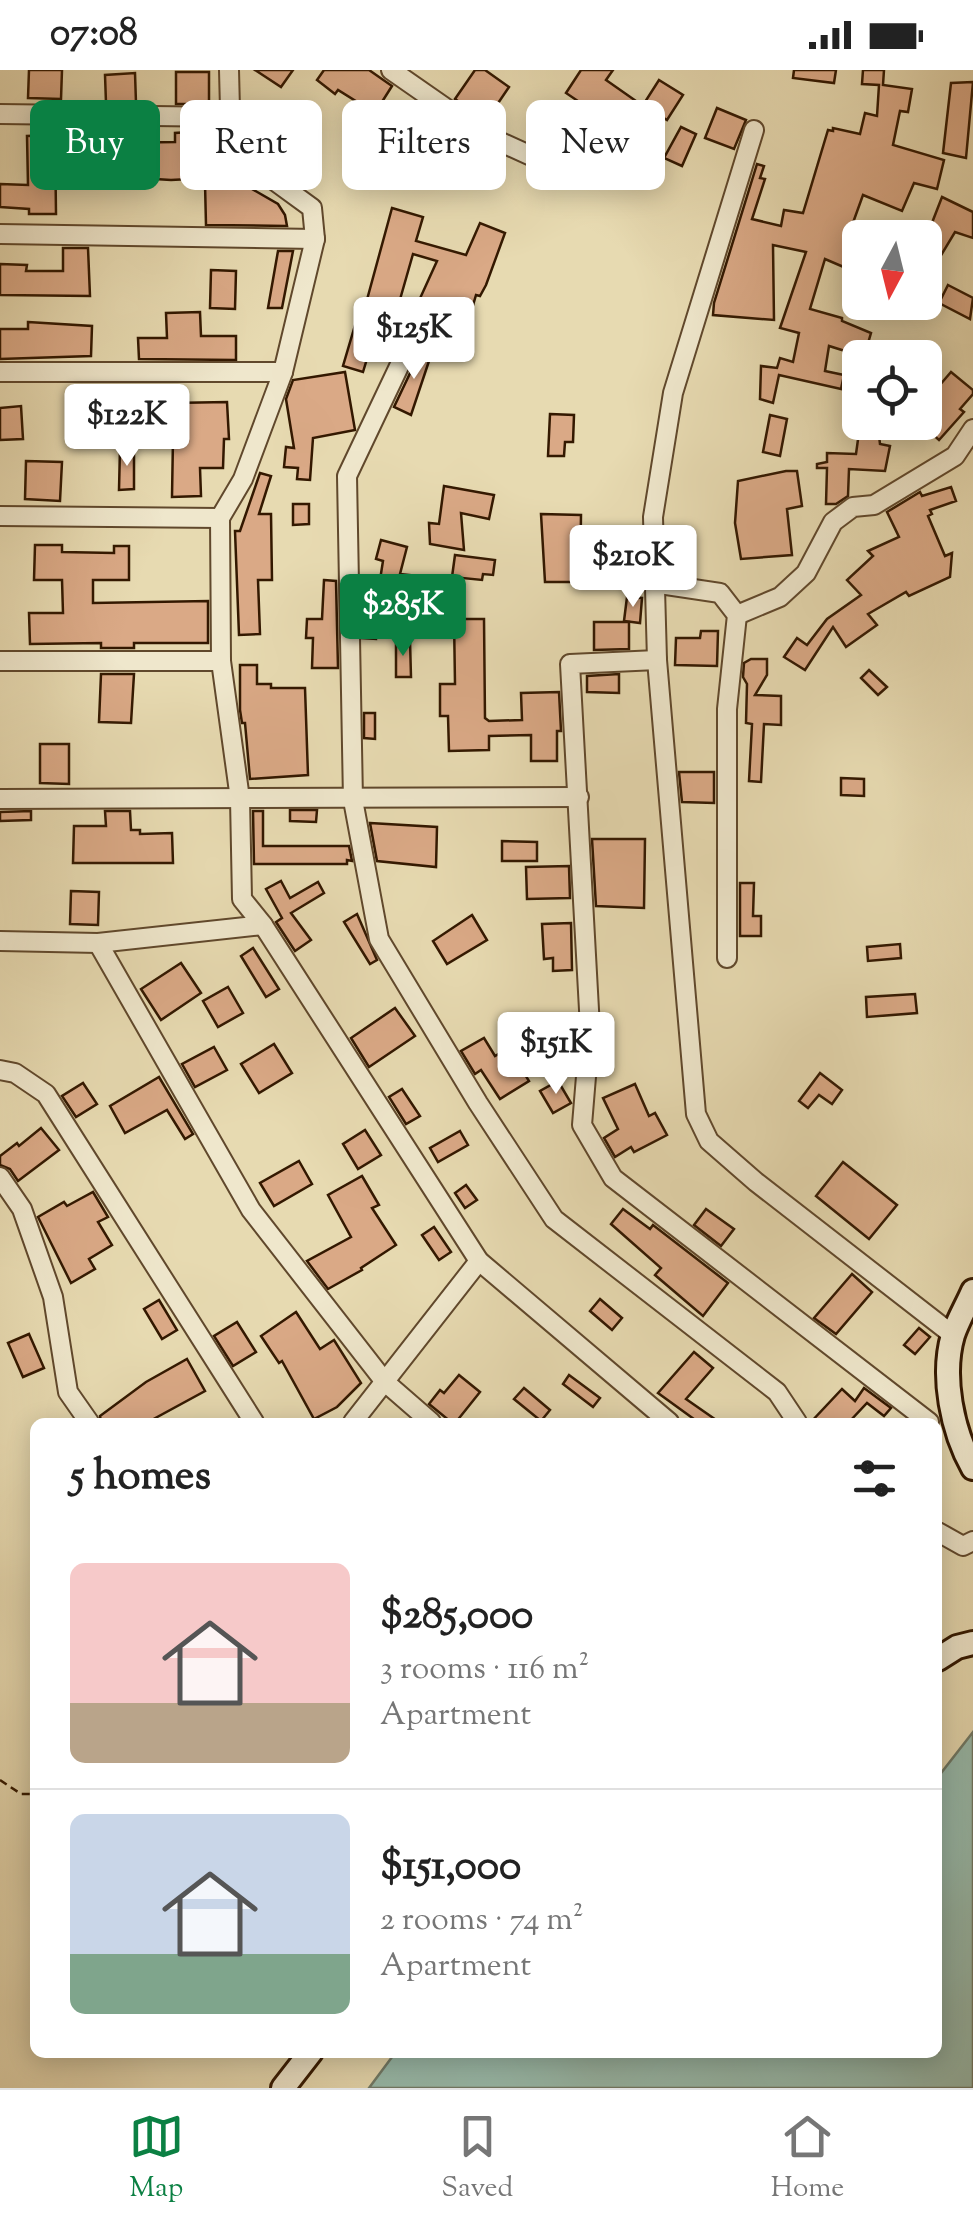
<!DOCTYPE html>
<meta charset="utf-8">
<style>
body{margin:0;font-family:"Sorts Mill Goudy",serif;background:#f6f6f6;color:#222;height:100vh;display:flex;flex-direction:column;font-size:38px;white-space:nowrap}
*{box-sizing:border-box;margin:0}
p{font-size:32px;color:#767676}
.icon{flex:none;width:55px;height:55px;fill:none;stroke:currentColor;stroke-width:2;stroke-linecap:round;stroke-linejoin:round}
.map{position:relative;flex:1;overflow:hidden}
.side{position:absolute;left:30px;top:1348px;width:912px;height:640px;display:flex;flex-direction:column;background:#fff;border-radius:15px;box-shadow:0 5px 25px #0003}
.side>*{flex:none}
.hud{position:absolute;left:30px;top:30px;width:915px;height:90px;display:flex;gap:20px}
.needle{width:65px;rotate:187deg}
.controls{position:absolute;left:842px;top:150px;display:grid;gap:20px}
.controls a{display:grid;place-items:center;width:100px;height:100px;border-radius:15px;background:#fff;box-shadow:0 5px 25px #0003;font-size:50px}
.price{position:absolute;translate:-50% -85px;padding:0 22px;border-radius:10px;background:#fff;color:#222;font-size:32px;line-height:65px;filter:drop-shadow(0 2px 5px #0008)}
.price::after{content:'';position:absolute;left:50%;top:60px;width:30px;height:22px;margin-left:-15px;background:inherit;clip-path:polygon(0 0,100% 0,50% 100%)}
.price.current{background:#0b8043;color:#fff}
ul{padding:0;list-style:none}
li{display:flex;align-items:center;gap:30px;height:250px;padding:0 40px}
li+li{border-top:2px solid #e0e0e0}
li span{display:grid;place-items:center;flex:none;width:280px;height:200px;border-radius:15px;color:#555}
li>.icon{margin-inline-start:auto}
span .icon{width:120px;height:120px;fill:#fffc;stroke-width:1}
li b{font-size:42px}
h2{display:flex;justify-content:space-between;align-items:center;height:120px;padding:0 40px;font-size:42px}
.tag{padding:0 35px;border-radius:15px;background:#fff;box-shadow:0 5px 25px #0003;font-size:35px;line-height:90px}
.tag.current{background:#0b8043;color:#fff}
.status{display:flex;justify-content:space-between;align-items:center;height:70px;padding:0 50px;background:#fff;direction:ltr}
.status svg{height:28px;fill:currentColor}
.tabs{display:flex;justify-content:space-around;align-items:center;height:140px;border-top:2px solid #e0e0e0;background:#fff;font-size:28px;color:#767676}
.tabs a{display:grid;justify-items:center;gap:5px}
.tabs .current{color:#0b8043}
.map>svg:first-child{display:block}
</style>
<div class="status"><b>07:08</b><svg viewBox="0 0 49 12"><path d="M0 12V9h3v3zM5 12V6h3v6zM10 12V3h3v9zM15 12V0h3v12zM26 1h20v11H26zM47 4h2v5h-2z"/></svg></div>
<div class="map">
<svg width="973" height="2018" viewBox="0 0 973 2018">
<rect width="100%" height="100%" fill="#e7dab1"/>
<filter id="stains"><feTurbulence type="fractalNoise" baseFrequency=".002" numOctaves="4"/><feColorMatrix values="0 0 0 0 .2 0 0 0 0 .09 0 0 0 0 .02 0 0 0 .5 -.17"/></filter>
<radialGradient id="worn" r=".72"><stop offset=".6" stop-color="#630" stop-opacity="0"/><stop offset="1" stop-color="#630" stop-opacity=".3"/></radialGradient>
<!-- water -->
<polygon fill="#97bbad" stroke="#6f7a68" stroke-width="2.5" points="973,1662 973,2018 369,2018 395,1983 938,1982 938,1707"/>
<!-- building -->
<g fill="#daa986" stroke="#331800" stroke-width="2.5">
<polygon points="29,0 62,0 61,29 28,28"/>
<polygon points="255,0 293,0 281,17"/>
<polygon points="324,0 369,0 392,16 375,43 338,20 335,24 317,10"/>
<polygon points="475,0 485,0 509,17 486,51 455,29"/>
<polygon points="581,0 613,0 606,10 636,31 615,60 601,51 603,48 566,23"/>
<polygon points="794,0 836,0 834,13 793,8"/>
<polygon points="863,0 884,0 883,15 912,19 908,42 900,41 893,75 944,90 937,119 914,113 902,141 863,125 846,172 860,178 860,204 825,189 810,239 842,248 842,251 871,263 864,287 829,276 825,301 844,305 841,319 779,305 773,333 760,329 761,296 777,298 780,288 793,292 799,263 780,258 806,182 773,175 774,250 713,245 714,233 757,94 764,96 760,108 765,109 752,149 781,156 784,140 803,143 828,60 833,61 833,58 860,64 865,43 877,46 879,15 862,14"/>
<rect x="176" y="2" width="33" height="32"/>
<polygon points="135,3 136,33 106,33 105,5"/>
<polygon points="659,10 683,25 667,50 643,35"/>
<polygon points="973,12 966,88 943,83 951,13"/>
<polygon points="717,38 746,50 734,79 705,68"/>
<polygon points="384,44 416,67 394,98 362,75"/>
<polygon points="546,48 569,63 555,83 530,72"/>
<polygon points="681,57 696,64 682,96 664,88"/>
<polygon points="205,61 208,108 171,110 107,106 108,73 175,72 175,63"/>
<polygon points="55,65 56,144 29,144 29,139 0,137 0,114 28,115 27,66"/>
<polygon points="240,112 278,134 285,145 287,156 206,155 205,113"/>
<polygon points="942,127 973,142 973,168 955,162 934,197 925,193 925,168 911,168 918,152 930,158"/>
<polygon points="392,138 423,147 416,171 466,185 480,153 505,163 486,215 480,226 476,225 467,256 417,235 437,191 413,184 397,240 383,236 363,302 343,296 361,235 365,237"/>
<polygon points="63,178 88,178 90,226 0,225 0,194 27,195 26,201 63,201"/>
<polygon points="278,181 293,181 282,238 268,238"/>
<polygon points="211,200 236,201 235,239 210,238"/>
<polygon points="948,215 973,228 970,249 939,233"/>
<polygon points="200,242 201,266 236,266 236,290 139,289 138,268 167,268 166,243"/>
<polygon points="28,252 92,256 91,286 0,289 0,259 28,259"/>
<polygon points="423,276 433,279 411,345 394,337"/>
<polygon points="345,302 355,360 313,368 310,410 297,409 298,398 284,397 286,377 294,378 286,329 293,310"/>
<polygon points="951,302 973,320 973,324 960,339 964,342 939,370 921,354 939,334 925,326 925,308 939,316"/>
<polygon points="227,332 229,369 224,369 223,398 200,398 201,426 172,427 173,368 136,368 136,337 172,338 172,333"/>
<polygon points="21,336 23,369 0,370 0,338"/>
<polygon points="550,344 574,345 573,372 565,372 564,386 548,386"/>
<polygon points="770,345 787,349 780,386 763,382"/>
<polygon points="860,355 878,357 880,374 890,376 885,401 849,399 848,426 836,434 826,434 827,398 817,398 817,394 827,392 827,383 856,384"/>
<polygon points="120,378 134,379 134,419 119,420"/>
<polygon points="26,391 62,392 60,431 25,429"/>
<polygon points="786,401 797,401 802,436 787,439 792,485 741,489 735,453 738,411"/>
<polygon points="260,403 271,406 259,444 271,444 272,510 258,510 260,564 239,565 235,461 240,461"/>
<polygon points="444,416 494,425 489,449 461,443 464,480 430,474 429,453 439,454"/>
<polygon points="951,417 956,431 930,440 932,444 928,446 945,486 952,483 950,507 909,526 906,522 868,544 877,555 846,577 833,557 805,600 784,587 797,568 807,575 827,549 861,525 847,510 873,486 868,481 899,467 887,442 920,422 922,426"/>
<polygon points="293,434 309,434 309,454 293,455"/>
<polygon points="541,444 581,445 580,512 545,512"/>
<polygon points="381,470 407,477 400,504 410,505 406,533 377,529 383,491 376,489"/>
<polygon points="35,475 62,475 62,482 114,483 114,476 129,476 129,510 93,510 93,533 208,531 208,573 134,573 134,578 101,578 101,573 30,574 29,543 63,543 62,510 34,510"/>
<polygon points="455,485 495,490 493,505 483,504 482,510 452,507"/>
<polygon points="324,510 336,511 338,598 312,598 313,568 306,568 307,549 322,549"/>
<polygon points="627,527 642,528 640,553 624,551"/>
<polygon points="362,529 377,529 376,569 362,568"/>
<polygon points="454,549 484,549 485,648 489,651 522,650 521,623 559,622 561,661 557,661 557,691 531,691 531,665 489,666 489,680 449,681 448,646 440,646 440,614 455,614"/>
<polygon points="594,552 629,552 629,579 594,580"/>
<polygon points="701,561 718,561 717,596 675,595 676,568 700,568"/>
<polygon points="396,571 410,571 411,607 396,607"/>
<polygon points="751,589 767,589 767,605 755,625 781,626 781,655 764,654 761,712 749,711 752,654 746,653 747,614 743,607 744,593"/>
<polygon points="240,595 257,595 257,614 271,614 271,618 305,618 308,705 250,709 245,653 242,653 240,640"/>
<polygon points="869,600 887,617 878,625 861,608"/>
<polygon points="101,604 134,604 131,653 99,652"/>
<polygon points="619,604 619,623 587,622 587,606"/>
<polygon points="364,643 375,643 375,669 364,668"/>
<polygon points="40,674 69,674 69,714 40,713"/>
<polygon points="679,702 714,702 714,733 682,732"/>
<polygon points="841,708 864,709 864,726 841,725"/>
<polygon points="290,740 317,740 316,752 290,751"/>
<polygon points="31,741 31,750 0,751 0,742"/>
<polygon points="105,741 130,741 131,760 140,760 140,764 172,763 173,793 73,793 74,756 106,756"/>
<polygon points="253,741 263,741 263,776 349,776 352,791 347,790 347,794 254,794"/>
<polygon points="370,753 437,757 436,797 377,791"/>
<polygon points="592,769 645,769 644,838 596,836"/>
<polygon points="502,771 537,772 537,791 502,791"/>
<polygon points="569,796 570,828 527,829 526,797"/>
<polygon points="281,811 290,828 318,812 324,823 291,843 311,870 295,881 276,852 282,848 266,819"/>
<polygon points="740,813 754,813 753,846 761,846 761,866 740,866"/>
<polygon points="71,821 99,822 98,855 70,854"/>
<polygon points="357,844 377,890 370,894 344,852"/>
<polygon points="472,845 487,870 447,894 433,871"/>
<polygon points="571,853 572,900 553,901 553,888 544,889 542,854"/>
<polygon points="900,874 901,888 868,891 867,877"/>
<polygon points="253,878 279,919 266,927 241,886"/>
<polygon points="181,893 201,923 161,950 141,919"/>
<polygon points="228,917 243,943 218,957 203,931"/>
<polygon points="915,924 917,943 867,947 866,927"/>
<polygon points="395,938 415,966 369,997 351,968"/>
<polygon points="556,950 571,975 524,1003 529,1011 500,1029 481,1000 475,1004 461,981 484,968 495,986"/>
<polygon points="274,974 292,1003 259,1023 241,994"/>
<polygon points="214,977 227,1000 195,1017 182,994"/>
<polygon points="820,1003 842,1020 832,1034 819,1025 808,1038 799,1031"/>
<polygon points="159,1007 193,1064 185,1069 167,1040 125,1063 110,1036"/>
<polygon points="558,1011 571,1033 553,1043 540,1021"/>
<polygon points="83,1013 97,1034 76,1047 62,1026"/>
<polygon points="635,1014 649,1046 655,1043 667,1065 634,1082 631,1077 615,1087 604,1068 618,1059 603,1028"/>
<polygon points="402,1019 420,1046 406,1054 389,1027"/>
<polygon points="41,1058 59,1080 18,1111 10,1099 0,1095 0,1086 17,1073 19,1076"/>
<polygon points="365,1060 381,1085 358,1099 343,1074"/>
<polygon points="460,1061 468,1075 438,1092 430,1078"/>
<polygon points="299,1091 312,1114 274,1136 260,1113"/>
<polygon points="843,1092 897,1135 869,1169 816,1126"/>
<polygon points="362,1106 379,1135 372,1138 396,1175 361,1198 362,1200 328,1219 307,1191 351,1167 328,1125"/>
<polygon points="466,1115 477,1130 465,1138 455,1123"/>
<polygon points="93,1122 108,1147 98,1152 112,1175 89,1189 95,1199 71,1213 38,1147 64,1132 67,1136"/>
<polygon points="623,1139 650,1159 653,1155 728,1213 703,1246 655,1205 661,1198 611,1154"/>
<polygon points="706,1139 734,1159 721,1176 694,1155"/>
<polygon points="434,1157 451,1182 439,1190 422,1165"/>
<polygon points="852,1204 872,1222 836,1264 814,1248"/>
<polygon points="600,1229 622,1248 612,1260 590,1241"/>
<polygon points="159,1230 177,1260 162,1269 144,1239"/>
<polygon points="296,1242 320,1279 334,1270 361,1313 337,1337 314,1349 282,1291 279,1293 261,1266"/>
<polygon points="237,1252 256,1282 233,1296 214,1266"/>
<polygon points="919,1258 930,1267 915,1284 904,1275"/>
<polygon points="29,1264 44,1298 23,1307 8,1273"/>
<polygon points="694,1282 713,1298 686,1329 719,1352 698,1352 658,1323"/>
<polygon points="187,1289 205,1321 148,1352 101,1352 100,1346 146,1312"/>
<polygon points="459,1305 480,1322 456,1352 451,1352 429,1334 440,1320 444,1323"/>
<polygon points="569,1305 600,1328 593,1337 563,1314"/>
<polygon points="524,1318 550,1340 541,1351 514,1329"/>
<polygon points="864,1318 891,1338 884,1346 867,1333 849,1352 811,1352 842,1319 855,1331"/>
</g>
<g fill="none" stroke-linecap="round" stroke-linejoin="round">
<!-- minor casing -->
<g stroke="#60482c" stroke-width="22">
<g id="minor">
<polyline points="229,0 231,79 312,138 315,169 283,302 243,409 220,448 221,591 240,729 242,829 263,855 479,1191 669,1352"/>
<polyline points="391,0 483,64 562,100"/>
<polyline points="0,44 230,47"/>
<polyline points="754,60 673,323 653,447 657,590 696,1044 709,1071 756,1112 953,1265"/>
<polyline points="0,164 315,169"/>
<polyline points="413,267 347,406 353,730 379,869 478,1033 554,1149 777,1322 797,1352"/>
<polyline points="0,302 283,302"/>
<polyline points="0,446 220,448"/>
<polyline points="653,513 720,523 737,545 727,639 727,888"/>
<polyline points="737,545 780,527 806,503 833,452 853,437 874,435 955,386 973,359"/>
<polyline points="657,590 570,594 590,958 582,1055 613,1108 929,1352"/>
<polyline points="0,591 221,591"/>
<polyline points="0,729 579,727"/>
<polyline points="0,871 98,873 263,855"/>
<polyline points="98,873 251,1140 385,1312 431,1352"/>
<polyline points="0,1000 15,1003 46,1024 254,1352"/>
<polyline points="0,1107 22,1139 53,1227 68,1322 89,1352"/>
<polyline points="353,1352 479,1191"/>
<polyline points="938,1462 963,1476 973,1471"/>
</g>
</g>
<!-- secondary casing -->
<g stroke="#331800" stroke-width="28">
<g id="secondary">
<path d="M973 1221C967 1235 958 1250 953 1265 941 1306 952 1361 973 1398"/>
<polyline points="938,1589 957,1577 973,1573"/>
<polyline points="283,2018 311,1982"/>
</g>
</g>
<!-- path -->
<polyline stroke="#331800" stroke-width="2.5" stroke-dasharray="8 5" stroke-linecap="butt" points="0,1710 21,1724 35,1724"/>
<!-- minor -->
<use href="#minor" stroke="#efe7cc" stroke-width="18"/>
<!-- secondary -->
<use href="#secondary" stroke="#efe7cc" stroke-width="22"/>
</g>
<rect width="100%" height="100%" filter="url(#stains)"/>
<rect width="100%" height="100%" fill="url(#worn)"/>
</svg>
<div class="controls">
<a><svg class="needle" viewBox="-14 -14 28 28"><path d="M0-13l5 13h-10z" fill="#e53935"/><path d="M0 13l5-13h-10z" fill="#767676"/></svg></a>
<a><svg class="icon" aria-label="locate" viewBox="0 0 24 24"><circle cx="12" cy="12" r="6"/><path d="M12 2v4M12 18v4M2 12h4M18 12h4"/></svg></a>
</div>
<b class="price" style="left:414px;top:312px">$125K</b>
<b class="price" style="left:127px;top:399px">$122K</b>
<b class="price" style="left:633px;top:540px">$210K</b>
<b class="price current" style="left:403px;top:589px">$285K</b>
<b class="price" style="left:556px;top:1027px">$151K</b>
<div class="hud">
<a class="tag current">Buy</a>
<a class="tag">Rent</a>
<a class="tag">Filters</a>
<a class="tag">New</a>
</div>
<section class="side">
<h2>5 homes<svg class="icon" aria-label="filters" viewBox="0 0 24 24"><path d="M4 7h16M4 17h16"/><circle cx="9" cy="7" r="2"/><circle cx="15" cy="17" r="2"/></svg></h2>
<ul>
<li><span style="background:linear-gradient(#f6c9c9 70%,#b9a48a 0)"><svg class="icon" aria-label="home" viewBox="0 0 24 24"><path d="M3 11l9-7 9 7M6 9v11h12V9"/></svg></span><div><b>$285,000</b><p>3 rooms · 116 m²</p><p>Apartment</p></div></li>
<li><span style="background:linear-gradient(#c9d6e8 70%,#7fa58c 0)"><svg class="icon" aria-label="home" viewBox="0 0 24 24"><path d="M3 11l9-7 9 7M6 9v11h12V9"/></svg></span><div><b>$151,000</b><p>2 rooms · 74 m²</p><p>Apartment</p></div></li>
</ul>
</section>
</div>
<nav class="tabs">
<a class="current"><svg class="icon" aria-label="map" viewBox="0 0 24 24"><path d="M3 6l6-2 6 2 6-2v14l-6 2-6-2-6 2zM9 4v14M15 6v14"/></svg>Map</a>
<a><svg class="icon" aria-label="saved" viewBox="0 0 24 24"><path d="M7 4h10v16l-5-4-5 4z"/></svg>Saved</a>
<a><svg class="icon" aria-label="home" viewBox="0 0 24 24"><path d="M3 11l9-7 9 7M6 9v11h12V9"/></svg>Home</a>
</nav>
